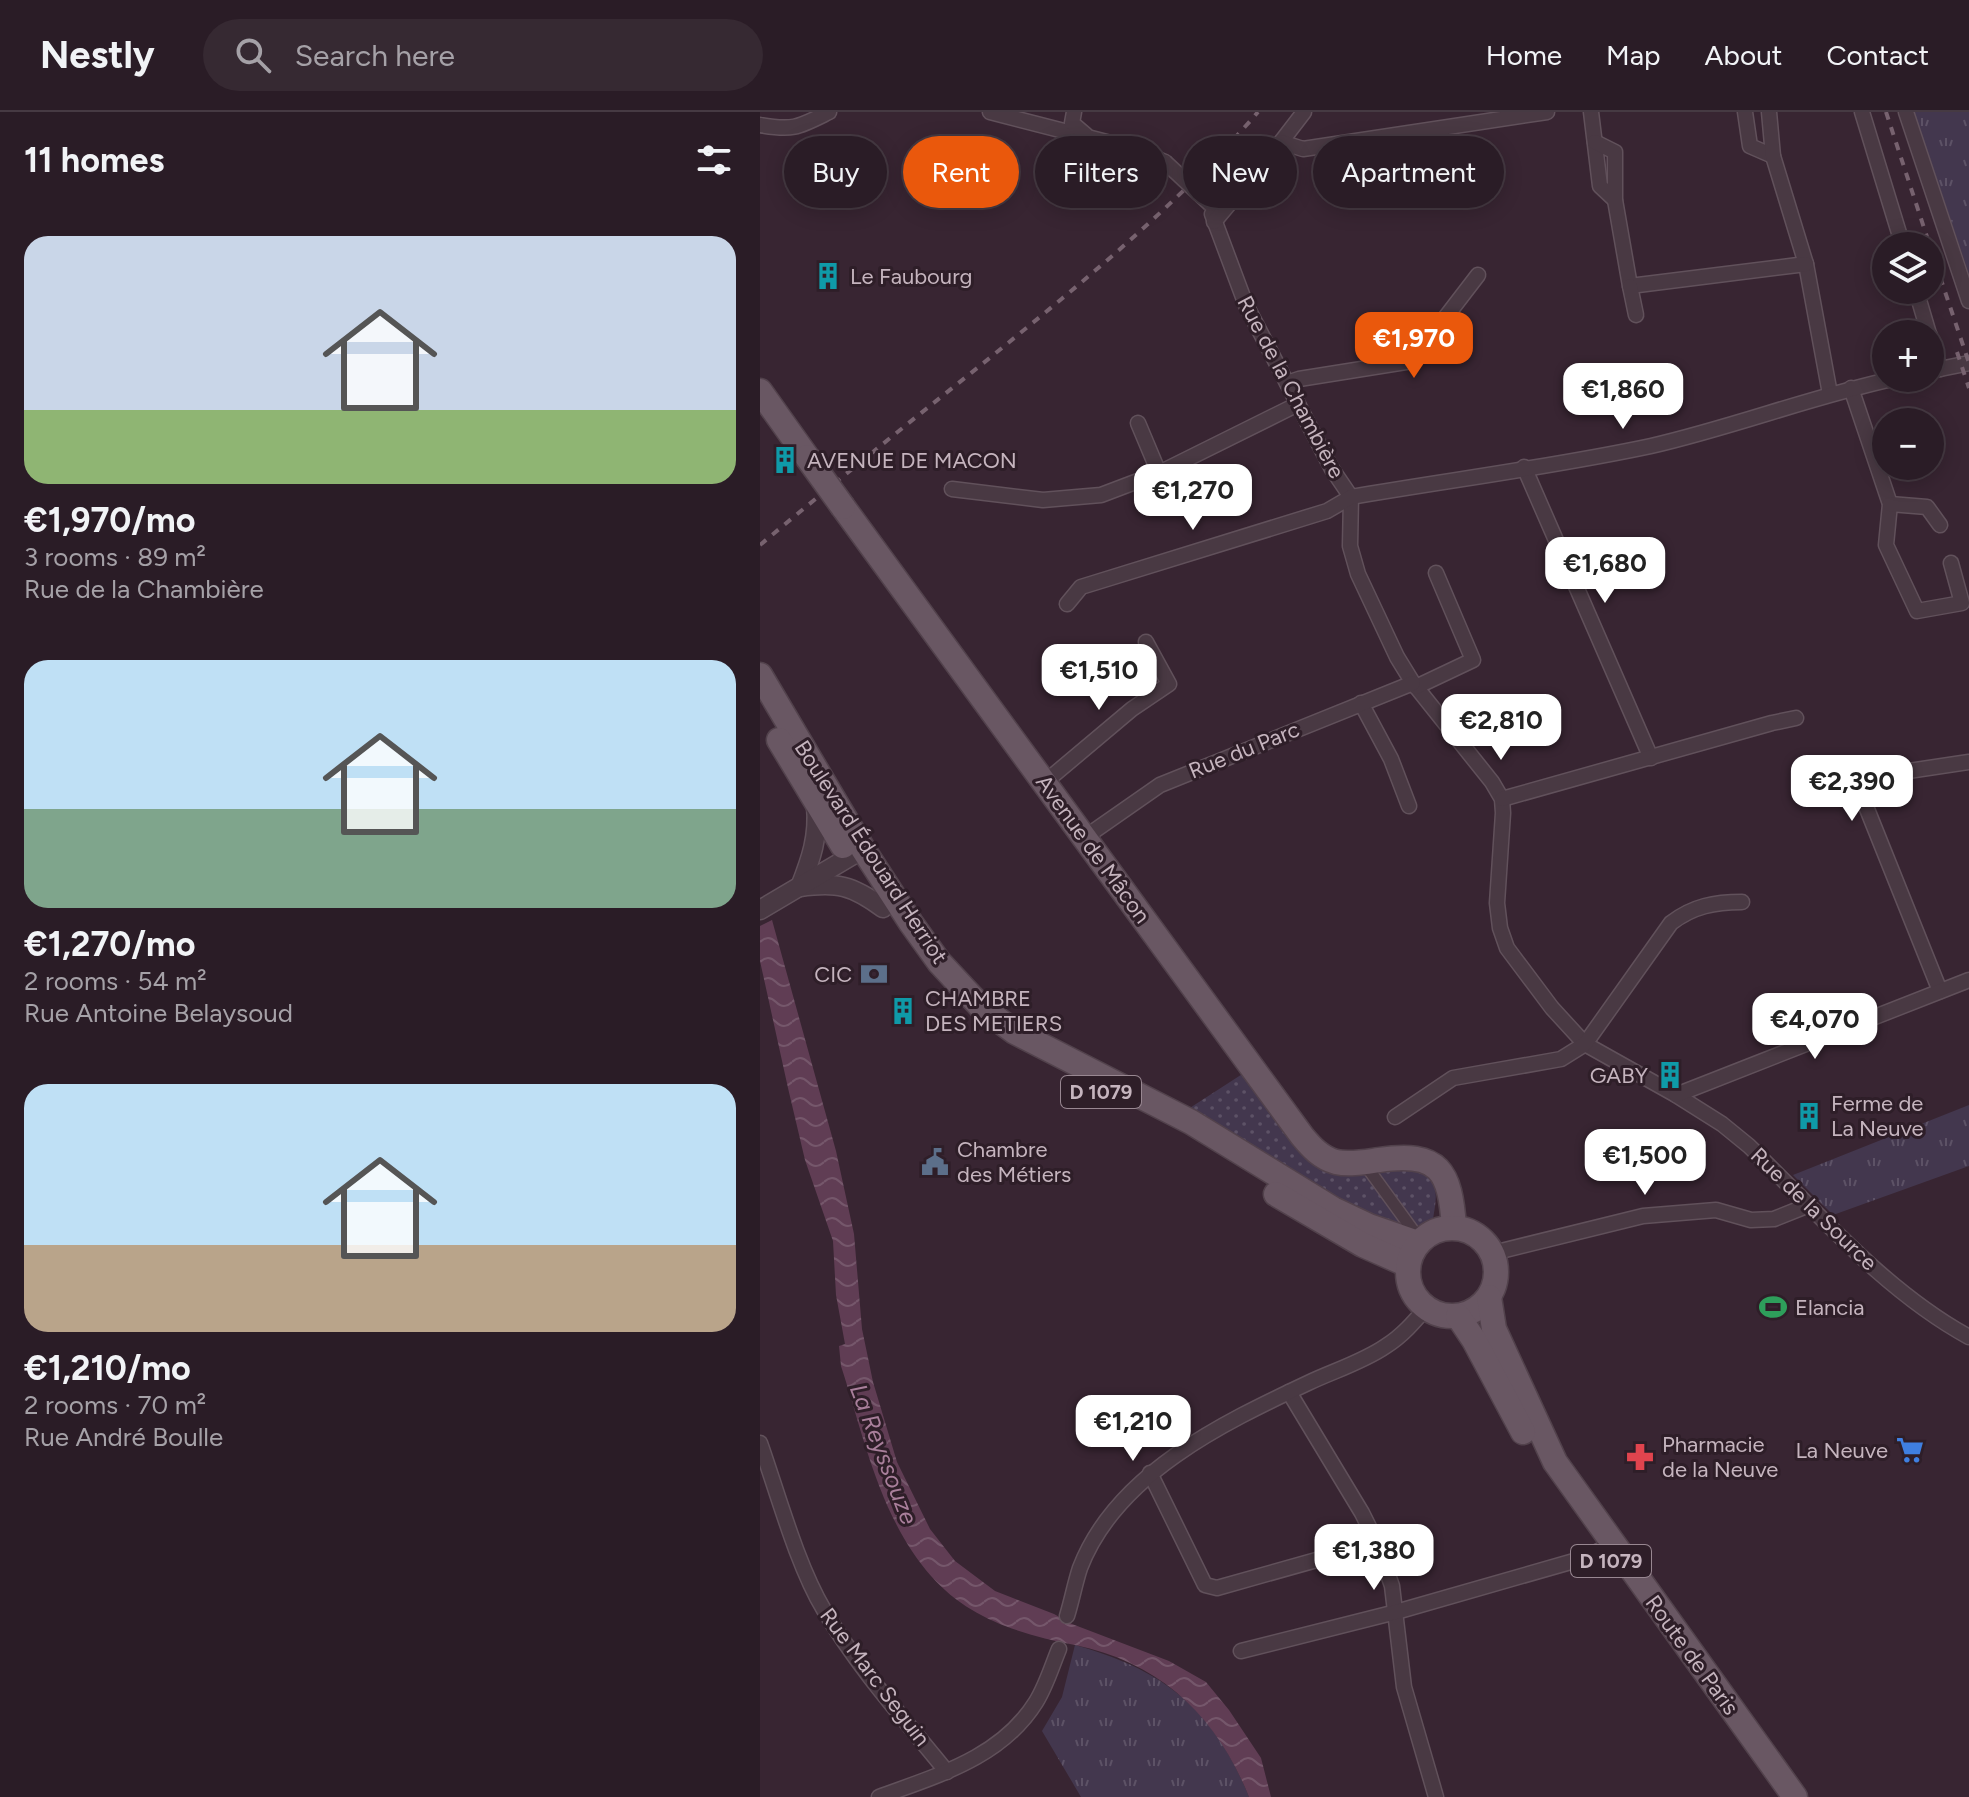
<!DOCTYPE html>
<meta charset="utf-8">
<style>
body{margin:0;font-family:Figtree,sans-serif;background:#362932;color:#f1f3f6;height:100vh;display:flex;flex-direction:column;font-size:30px;white-space:nowrap}
*{box-sizing:border-box;margin:0}
p{font-size:26px;color:#a5a1a7}
.icon{flex:none;width:44px;height:44px;fill:none;stroke:currentColor;stroke-width:2;stroke-linecap:round;stroke-linejoin:round}
.map{position:relative;flex:1;overflow:hidden}
.sheet{display:flex;flex-direction:column;background:#2a1c26;width:760px}
.sheet>*{flex:none}
.top-card{position:absolute;left:24px;top:24px;width:760px;height:72px;display:flex;gap:16px}
.buttons{position:absolute;left:1112px;top:120px;display:grid;gap:16px}
.buttons a{display:grid;place-items:center;width:72px;height:72px;border-radius:50%;background:#2a1c26;box-shadow:0 4px 20px #0003,0 0 0 2px #463a43;font-size:40px}
.price{position:absolute;translate:-50% -68px;padding:0 18px;border-radius:16px;background:#fff;color:#222;font-size:26px;line-height:52px;filter:drop-shadow(0 2px 4px #0008)}
.price::after{content:'';position:absolute;left:50%;top:48px;width:24px;height:18px;margin-left:-12px;background:inherit;clip-path:polygon(0 0,100% 0,50% 100%)}
.price.on{background:#ea580c;color:#fff}
ul{padding:0;list-style:none}
li{display:grid;align-content:center;gap:16px;height:424px;padding:0 24px}
li span{display:grid;place-items:center;height:248px;border-radius:24px;color:#555}
li>.icon{margin-inline-start:auto}
span .icon{width:144px;height:144px;fill:#fffc;stroke-width:1}
li b{font-size:34px}
h2{display:flex;justify-content:space-between;align-items:center;height:96px;padding:0 24px;font-size:34px}
.chip{padding:0 28px;border-radius:36px;background:#2a1c26;box-shadow:0 4px 20px #0003,0 0 0 2px #463a43;font-size:28px;line-height:72px}
.chip.on{background:#ea580c;color:#fff}
header{display:flex;align-items:center;gap:48px;box-sizing:border-box;height:112px;padding:0 40px;background:#2a1c26;border-bottom:2px solid #463a43}
header strong{font-size:38px}
nav{display:flex;gap:44px;margin-inline-start:auto;font-size:28px}
.search{width:560px;height:72px;background:#362932;display:flex;align-items:center;gap:20px;box-sizing:border-box;padding:0 28px;border-radius:44px;color:#a5a1a7;font-size:30px}
main{display:flex;flex:1;min-height:0}
.map>svg:first-child{display:block}
</style>
<header>
<strong>Nestly</strong>
<div class="search"><svg class="icon" aria-label="search" viewBox="0 0 24 24"><circle cx="10" cy="10" r="6"/><path d="M15 15l6 6"/></svg>Search here</div>
<nav><a>Home</a><a>Map</a><a>About</a><a>Contact</a></nav>
</header>
<main>
<section class="sheet">
<h2>11 homes<svg class="icon" aria-label="filters" viewBox="0 0 24 24"><path d="M4 7h16M4 17h16"/><circle cx="9" cy="7" r="2"/><circle cx="15" cy="17" r="2"/></svg></h2>
<ul>
<li><span style="background:linear-gradient(#c9d6e8 70%,#8fb573 0)"><svg class="icon" aria-label="home" viewBox="0 0 24 24"><path d="M3 11l9-7 9 7M6 9v11h12V9"/></svg></span><div><b>€1,970/mo</b><p>3 rooms · 89 m²</p><p>Rue de la Chambière</p></div></li>
<li><span style="background:linear-gradient(#bfe0f5 60%,#7fa58c 0)"><svg class="icon" aria-label="home" viewBox="0 0 24 24"><path d="M3 11l9-7 9 7M6 9v11h12V9"/></svg></span><div><b>€1,270/mo</b><p>2 rooms · 54 m²</p><p>Rue Antoine Belaysoud</p></div></li>
<li><span style="background:linear-gradient(#bfe0f5 65%,#b9a48a 0)"><svg class="icon" aria-label="home" viewBox="0 0 24 24"><path d="M3 11l9-7 9 7M6 9v11h12V9"/></svg></span><div><b>€1,210/mo</b><p>2 rooms · 70 m²</p><p>Rue André Boulle</p></div></li>
</ul>
</section>
<div class="map">
<svg width="1209" height="1685" viewBox="0 0 1209 1685">
<defs>
<pattern id="grass-tufts" width="24" height="20" patternUnits="userSpaceOnUse" patternTransform="scale(2)"><rect width="24" height="20" fill="#43374e"/><path d="M3 7l-1-3M5 7V3M7 7l1-3M15 17l-1-3M17 17v-4M19 17l1-3" fill="none" stroke="#5d5266"/></pattern>
<pattern id="park-dots" width="8" height="8" patternUnits="userSpaceOnUse" patternTransform="scale(2)"><rect width="8" height="8" fill="#43374e"/><path d="M2 2h.1M6 6h.1" fill="none" stroke="#5d5266" stroke-width="1.8" stroke-linecap="round"/></pattern>
<pattern id="water-waves" width="16" height="10" patternUnits="userSpaceOnUse" patternTransform="scale(2)"><rect width="16" height="10" fill="#603d54"/><path d="M0 5q4-4 8 0t8 0" fill="none" stroke="#75576b"/></pattern>
</defs>
<rect width="100%" height="100%" fill="#382532"/>
<!-- grass -->
<g fill="url(#grass-tufts)">
<polygon points="1154,0 1209,0 1209,162"/>
<polygon points="1209,993 1209,1054 1073,1103 1033,1063"/>
<path d="M315 1533C405 1558 454 1598 489 1685H321L282 1619 302 1585Z"/>
</g>
<!-- park -->
<path fill="url(#park-dots)" d="M487 959 549 1046C572 1049 654 1051 668 1065 680 1076 675 1093 673 1107L647 1118 604 1108 422 1001Z"/>
<!-- water -->
<path fill="url(#water-waves)" d="M12 808 76 1039 94 1122 102 1217 113 1270 137 1350 170 1417 195 1449 235 1479 294 1502 312 1512 409 1549 446 1570 469 1598 501 1646 511 1685H489C457 1605 402 1551 315 1533 260 1522 209 1507 171 1464 120 1406 104 1325 81 1254L79 1234 85 1232 76 1183 73 1129 45 1048 28 976 0 849V814Z"/>
<g fill="none" stroke-linecap="round" stroke-linejoin="round">
<!-- pedestrian casing -->
<g stroke="#61515b" stroke-width="14">
<polyline id="pedestrian" points="604,1051 660,1128"/>
</g>
<!-- minor casing -->
<g stroke="#61515b" stroke-width="17">
<g id="minor">
<polyline points="230,0 374,37 405,50"/>
<polyline points="314,0 312,11 326,23"/>
<polyline points="831,0 840,74 855,88"/>
<polyline points="985,0 990,34 1013,44"/>
<polyline points="1009,0 1013,44 1046,152 1070,282"/>
<polyline points="1102,0 1143,134"/>
<polyline points="1146,0 1209,189"/>
<path d="M0 13C34 19 39 15 69 0"/>
<polyline points="521,30 544,0"/>
<polyline points="835,30 855,40 855,88 870,174 1046,152"/>
<polyline points="452,102 486,193 572,357 591,385"/>
<polyline points="454,110 521,30 543,37 787,0"/>
<polyline points="870,174 876,203"/>
<polyline points="1156,178 1169,222"/>
<polyline points="1170,224 1180,257"/>
<polyline points="1170,259 1209,251"/>
<polyline points="527,271 539,267 652,249 718,163"/>
<polyline points="1091,276 1130,392 1126,433 1157,499 1202,491 1191,451"/>
<polyline points="378,311 399,361"/>
<polyline points="764,355 891,646"/>
<polyline points="192,377 283,388 341,383 399,361 538,292"/>
<path d="M591 385 590 434 598 462 637 545 653 571 732 670 742 687 743 701 737 791 740 816 747 836 792 896 825 932 916 983 962 1012 989 1034C1057 1100 1126 1180 1209 1225"/>
<polyline points="1130,392 1167,395 1180,413"/>
<path d="M307 492 321 475 567 399 591 385C689 368 793 355 891 334 974 315 1053 284 1137 266"/>
<polyline points="656,575 713,548 676,461"/>
<polyline points="601,591 631,647 649,694"/>
<polyline points="284,671 372,597 409,572 386,530"/>
<polyline points="742,687 1012,611 1036,606"/>
<polyline points="324,726 400,673 653,571"/>
<polyline points="1180,879 1095,667 1209,650"/>
<polyline points="916,983 1209,868"/>
<path d="M635 1005 693 966 801 947 825 932 911 811C933 794 955 790 982 790"/>
<polyline points="733,1141 883,1104 956,1098 991,1108 1014,1107 1049,1093"/>
<polyline points="529,1280 602,1401 617,1431 632,1474 644,1575 676,1685"/>
<path d="M0 1331C18 1382 37 1453 64 1498 98 1556 145 1608 187 1660"/>
<polyline points="390,1361 445,1473 457,1476 617,1431"/>
<path d="M307 1504C312 1488 315 1471 320 1456 356 1362 463 1311 548 1271 573 1259 603 1250 626 1234 642 1224 654 1210 666 1196"/>
<polyline points="481,1539 636,1500 828,1445 842,1437"/>
<path d="M119 1685C178 1663 241 1646 276 1590 286 1574 292 1554 299 1537"/>
</g>
</g>
<!-- tertiary casing -->
<g stroke="#61515b" stroke-width="21">
<g id="tertiary">
<path d="M56 694C59 724 51 747 40 775 77 770 92 773 123 796"/>
<polyline points="0,798 103,737"/>
</g>
</g>
<!-- primary casing -->
<g stroke="#52424c" stroke-width="27">
<g id="primary">
<polyline points="0,279 47,345"/>
<path d="M83 395 542 1024C551 1035 561 1046 576 1050 590 1053 605 1050 619 1048 680 1039 690 1059 694 1115"/>
<polyline points="0,563 103,737 151,811 179,850 221,895 255,920 431,1010 573,1097 609,1114 658,1131"/>
<polyline points="19,628 83,734"/>
<polyline points="516,1082 603,1133 648,1153"/>
<circle cx="692" cy="1160" r="44"/>
<polyline points="729,1185 734,1217 795,1350 1035,1685"/>
<polyline points="698,1204 714,1228 763,1320"/>
</g>
</g>
<!-- pedestrian -->
<use href="#pedestrian" stroke="#493943" stroke-width="11"/>
<!-- minor -->
<use href="#minor" stroke="#493943" stroke-width="14"/>
<!-- tertiary -->
<use href="#tertiary" stroke="#493943" stroke-width="18"/>
<!-- primary -->
<use href="#primary" stroke="#695763" stroke-width="24"/>
<!-- rail -->
<g stroke="#77626f" stroke-width="4" stroke-dasharray="8 8" stroke-linecap="butt">
<polyline points="1126,0 1170,134"/>
<polyline points="1170,135 1209,251"/>
<polyline points="1197,240 1209,276"/>
<path d="M0 433C73 372 147 312 221 253 318 174 416 95 498 0"/>
</g>
<!-- minor-bridge casing -->
<g stroke="#61515b" stroke-width="17" stroke-linecap="butt">
<polyline id="minor-bridge" points="405,50 450,92"/>
</g>
<!-- primary-bridge casing -->
<g stroke="#52424c" stroke-width="27" stroke-linecap="butt">
<polyline id="primary-bridge" points="47,345 83,395"/>
</g>
<!-- minor-bridge -->
<use href="#minor-bridge" stroke="#493943" stroke-width="14"/>
<!-- primary-bridge -->
<use href="#primary-bridge" stroke="#695763" stroke-width="24"/>
</g>
<!-- icons -->
<defs>
<g id="building-bare" transform="scale(2.16)"><path d="M-4-6H4V6H1V3H-1V6H-4ZM-2.5-4.3h1.7v1.8h-1.7ZM.8-4.3h1.7v1.8H.8ZM-2.5-1h1.7V.8h-1.7ZM.8-1h1.7V.8H.8Z" fill="#0f9aa8" stroke="#2e1e28" stroke-width="2.5" paint-order="stroke"/></g>
<g id="bank-bare" transform="scale(2.16)"><path d="M-6-4H6V4H-6ZM0-2.3a2.3 2.3 0 1 0 0 4.6a2.3 2.3 0 1 0 0-4.6Z" fill="#5c6f8a" stroke="#2e1e28" stroke-width="2.5" paint-order="stroke"/></g>
<g id="civic-bare" transform="scale(2.16)"><path d="M-.6-6.5H3V-4.5H.6V-3L4-1V1h2V6H-6V1h2V-1L-.6-3ZM-1.2 2.5V6h2.4V2.5Z" fill="#5c6f8a" stroke="#2e1e28" stroke-width="2.5" paint-order="stroke"/></g>
<g id="stadium-bare" transform="scale(2.16)"><path d="M0-5a6.5 5 0 1 0 0 10a6.5 5 0 1 0 0-10ZM-3.5-1.8h7v3.6h-7Z" fill="#2e9e5b" stroke="#2e1e28" stroke-width="2.5" paint-order="stroke"/></g>
<g id="supermarket-bare" transform="scale(2.16)"><path d="M-6-5.5h2.5l.6 2H6L4.5 2H-2.5L-4.4-4H-6ZM-1.5 3.2a1.3 1.3 0 1 0 .1 0ZM3 3.2a1.3 1.3 0 1 0 .1 0Z" fill="#3f7fe0" stroke="#2e1e28" stroke-width="2.5" paint-order="stroke"/></g>
<g id="pharmacy-bare" transform="scale(2.16)"><path d="M-2-6h4v4h4v4h-4v4h-4v-4h-4v-4h4Z" fill="#e0444e" stroke="#2e1e28" stroke-width="2.5" paint-order="stroke"/></g>
</defs>
<g fill-rule="evenodd">
<use href="#building-bare" x="68" y="164"/>
<use href="#building-bare" x="25" y="348"/>
<use href="#bank-bare" x="114" y="862"/>
<use href="#building-bare" x="143" y="899"/>
<use href="#building-bare" x="910" y="963"/>
<use href="#building-bare" x="1049" y="1004"/>
<use href="#civic-bare" x="175" y="1050"/>
<use href="#stadium-bare" x="1013" y="1195"/>
<use href="#supermarket-bare" x="1150" y="1338"/>
<use href="#pharmacy-bare" x="880" y="1345"/>
</g>
<g text-anchor="middle" dominant-baseline="central" stroke-width="6" stroke-linejoin="round" paint-order="stroke">
<!-- shield labels -->
<g fill="#2e1e28" stroke="#988791" stroke-width="2">
<rect x="301" y="964" width="80" height="32" rx="6"/>
<rect x="811" y="1433" width="80" height="32" rx="6"/>
</g>
<g font-size="20" font-weight="bold" fill="#c5b4be">
<text x="341" y="980">D 1079</text>
<text x="851" y="1449">D 1079</text>
</g>
<!-- poi labels -->
<g font-size="22" fill="#c5b4be" stroke="#2e1e28" text-anchor="start">
<text x="90" y="164">Le Faubourg</text>
<text x="47" y="348">AVENUE DE MACON</text>
<text x="92" y="862" text-anchor="end">CIC</text>
<text x="165" y="886">CHAMBRE<tspan x="165" dy="25">DES METIERS</tspan></text>
<text x="888" y="963" text-anchor="end">GABY</text>
<text x="1071" y="991">Ferme de<tspan x="1071" dy="25">La Neuve</tspan></text>
<text x="197" y="1037">Chambre<tspan x="197" dy="25">des Métiers</tspan></text>
<text x="1035" y="1195">Elancia</text>
<text x="902" y="1332">Pharmacie<tspan x="902" dy="25">de la Neuve</tspan></text>
<text x="1128" y="1338" text-anchor="end">La Neuve</text>
</g>
<!-- street labels -->
<g font-size="22" fill="#c5b4be" stroke="#2e1e28">
<text transform="translate(531 275) rotate(62)">Rue de la Chambière</text>
<text transform="translate(484 638) rotate(-22)">Rue du Parc</text>
<text transform="translate(333 737) rotate(54)">Avenue de Mâcon</text>
<text transform="translate(111 740) rotate(57)">Boulevard Édouard Herriot</text>
<text transform="translate(1054 1097) rotate(44)">Rue de la Source</text>
<text transform="translate(932 1543) rotate(54)">Route de Paris</text>
<text transform="translate(115 1565) rotate(53)">Rue Marc Seguin</text>
</g>
<!-- water labels -->
<g font-size="24" font-style="italic" fill="#a97f9b" stroke="#2e1e28">
<text transform="translate(124 1342) rotate(69)">La Reyssouze</text>
</g>
</g>
</svg>
<div class="buttons">
<a><svg class="icon" aria-label="layers" viewBox="0 0 24 24"><path d="M12 4l9 5-9 5-9-5zM3 14l9 5 9-5"/></svg></a>
<a>+</a>
<a>−</a>
</div>
<b class="price on" style="left:654px;top:268px">€1,970</b>
<b class="price" style="left:863px;top:319px">€1,860</b>
<b class="price" style="left:433px;top:420px">€1,270</b>
<b class="price" style="left:845px;top:493px">€1,680</b>
<b class="price" style="left:339px;top:600px">€1,510</b>
<b class="price" style="left:741px;top:650px">€2,810</b>
<b class="price" style="left:1092px;top:711px">€2,390</b>
<b class="price" style="left:1055px;top:949px">€4,070</b>
<b class="price" style="left:885px;top:1085px">€1,500</b>
<b class="price" style="left:373px;top:1351px">€1,210</b>
<b class="price" style="left:614px;top:1480px">€1,380</b>
<div class="top-card">
<a class="chip">Buy</a>
<a class="chip on">Rent</a>
<a class="chip">Filters</a>
<a class="chip">New</a>
<a class="chip">Apartment</a>
</div>
</div>
</main>
